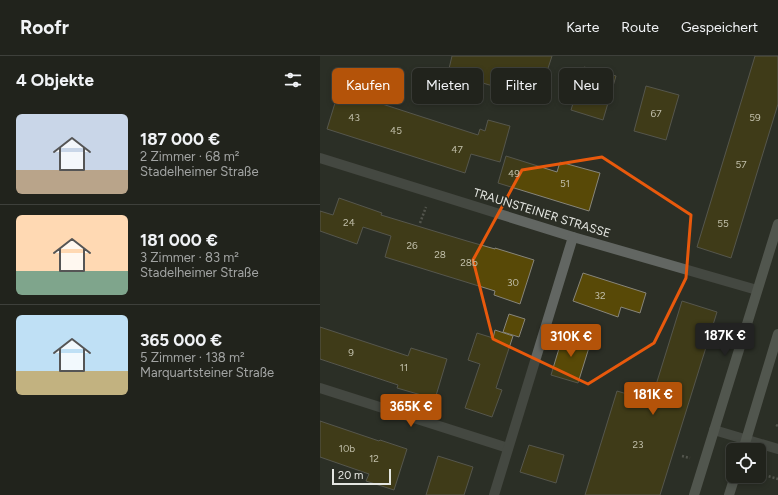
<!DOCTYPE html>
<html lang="de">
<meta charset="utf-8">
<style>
body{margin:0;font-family:Figtree,sans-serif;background:#292b25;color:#f1f3f6;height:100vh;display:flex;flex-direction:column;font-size:15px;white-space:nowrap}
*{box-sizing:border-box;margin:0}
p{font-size:13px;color:#a2a4a3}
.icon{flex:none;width:22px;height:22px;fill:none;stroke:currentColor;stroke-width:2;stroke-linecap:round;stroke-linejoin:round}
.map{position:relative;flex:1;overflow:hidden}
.sheet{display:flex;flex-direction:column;background:#21231c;width:320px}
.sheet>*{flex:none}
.top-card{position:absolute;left:12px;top:12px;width:380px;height:36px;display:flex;gap:8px}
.controls{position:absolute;left:406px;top:387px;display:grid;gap:8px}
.controls a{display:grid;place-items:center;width:40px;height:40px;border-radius:6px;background:#21231c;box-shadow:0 2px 6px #0003,0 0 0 1px #3e403b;font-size:20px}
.scale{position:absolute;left:12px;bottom:10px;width:59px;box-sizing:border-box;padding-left:4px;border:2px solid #e4e6e1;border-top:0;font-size:11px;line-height:14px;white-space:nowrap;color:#e4e6e1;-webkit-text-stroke:3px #2c2f26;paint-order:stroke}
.price{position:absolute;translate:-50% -34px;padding:0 9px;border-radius:4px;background:#b45309;color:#fff;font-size:13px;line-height:26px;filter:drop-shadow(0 1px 2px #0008)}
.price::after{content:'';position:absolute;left:50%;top:24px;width:12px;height:9px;margin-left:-6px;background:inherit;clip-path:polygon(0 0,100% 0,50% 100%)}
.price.selected{background:#222;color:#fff}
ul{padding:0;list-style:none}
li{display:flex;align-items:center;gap:12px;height:100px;padding:0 16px}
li+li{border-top:1px solid #3e403b}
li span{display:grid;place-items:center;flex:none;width:112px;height:80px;border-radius:6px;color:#555}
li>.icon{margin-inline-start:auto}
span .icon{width:48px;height:48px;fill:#fffc;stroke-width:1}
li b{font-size:17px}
h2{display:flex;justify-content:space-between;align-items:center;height:48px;padding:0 16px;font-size:17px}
.pill{padding:0 14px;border-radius:6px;background:#21231c;box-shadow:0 2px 6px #0003,0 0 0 1px #3e403b;font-size:14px;line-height:36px}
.pill.selected{background:#b45309;color:#fff}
header{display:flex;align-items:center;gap:24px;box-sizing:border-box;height:56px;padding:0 20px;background:#21231c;border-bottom:1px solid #3e403b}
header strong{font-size:19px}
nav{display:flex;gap:22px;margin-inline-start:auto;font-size:14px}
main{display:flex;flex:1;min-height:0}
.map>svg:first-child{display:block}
</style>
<header>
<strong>Roofr</strong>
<nav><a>Karte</a><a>Route</a><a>Gespeichert</a></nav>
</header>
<main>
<section class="sheet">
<h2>4 Objekte<svg class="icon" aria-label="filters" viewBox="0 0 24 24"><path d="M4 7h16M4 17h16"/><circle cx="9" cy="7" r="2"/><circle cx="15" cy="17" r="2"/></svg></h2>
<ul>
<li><span style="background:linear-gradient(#c9d6e8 70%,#b9a48a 0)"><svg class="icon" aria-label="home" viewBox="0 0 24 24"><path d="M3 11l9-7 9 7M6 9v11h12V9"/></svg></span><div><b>187 000 €</b><p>2 Zimmer · 68 m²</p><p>Stadelheimer Straße</p></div></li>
<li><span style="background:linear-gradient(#ffd9b3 70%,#7fa58c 0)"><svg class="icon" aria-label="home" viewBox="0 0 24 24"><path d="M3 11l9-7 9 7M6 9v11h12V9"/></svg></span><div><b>181 000 €</b><p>3 Zimmer · 83 m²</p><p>Stadelheimer Straße</p></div></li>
<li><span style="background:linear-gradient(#bfe0f5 70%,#c2b280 0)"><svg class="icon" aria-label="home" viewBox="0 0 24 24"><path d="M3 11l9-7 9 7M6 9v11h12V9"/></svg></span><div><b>365 000 €</b><p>5 Zimmer · 138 m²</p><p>Marquartsteiner Straße</p></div></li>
</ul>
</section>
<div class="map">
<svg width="458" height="439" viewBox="0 0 458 439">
<rect width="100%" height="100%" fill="#2c2f26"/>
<!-- building -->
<g fill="#584907" stroke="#87857a">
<polygon points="132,0 232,0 218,43 128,17"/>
<polygon points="435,0 458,0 458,48 411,202 377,191"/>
<polygon points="264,11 296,20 283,64 251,54"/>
<polygon points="326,30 359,39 346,84 314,75"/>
<polygon points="19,34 158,79 160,73 165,75 168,64 190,70 180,106 151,98 145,117 7,73"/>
<polygon points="186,100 237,116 240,106 280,117 269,155 178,127"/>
<polygon points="19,142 62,157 61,159 147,185 175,193 175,192 214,204 200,248 174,239 175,235 65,201 71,180 43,171 37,188 0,175 0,155 13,159"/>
<polygon points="263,217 326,237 320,257 301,251 298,261 253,245"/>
<polygon points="362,245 397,256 340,439 265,439 297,335 331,345"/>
<polygon points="189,258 205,263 199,281 183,276"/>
<polygon points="0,271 88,300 91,292 127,303 115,343 77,332 78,329 0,303"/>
<polygon points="175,274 193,280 176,332 182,334 172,361 145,352 160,308 148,304 157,277 173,282"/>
<polygon points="244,276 271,285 258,327 231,319"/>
<polygon points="0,365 59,385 60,384 87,393 74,434 46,425 49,418 0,401"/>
<polygon points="209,389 244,399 236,427 200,416"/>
<polygon points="118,400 153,411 144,439 106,439"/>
</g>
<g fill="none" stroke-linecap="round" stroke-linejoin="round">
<!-- path -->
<g stroke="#80827b" stroke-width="2.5" stroke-dasharray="2 2" stroke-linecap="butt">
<polyline points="100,167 106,151"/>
<polyline points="456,369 458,370"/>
<polyline points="362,400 370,402"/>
<polyline points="441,418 458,423"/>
<polyline points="430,420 440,423"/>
</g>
<!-- street -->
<g stroke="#626662" stroke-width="10">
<polyline points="0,102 253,181 437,234"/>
<polyline points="0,332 188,392"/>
<polyline points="394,374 458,393"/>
<polyline points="174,439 253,181"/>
</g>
<!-- secondary -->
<g stroke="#7f857f" stroke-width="10">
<polyline points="423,394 458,278"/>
<polyline points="374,439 458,168"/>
<polyline points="409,439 415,420"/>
</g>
</g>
<!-- marked area -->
<path d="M0 0H458V439H0ZM282 101 371 159 366 222 334 287 268 328 173 283 153 204 202 114Z" fill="#2c2f26" fill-opacity=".55" fill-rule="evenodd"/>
<path fill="none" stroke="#e8590c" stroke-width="3" stroke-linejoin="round" d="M282 101 371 159 366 222 334 287 268 328 173 283 153 204 202 114Z"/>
<g text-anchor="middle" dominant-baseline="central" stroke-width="3" stroke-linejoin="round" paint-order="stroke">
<!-- number labels -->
<g font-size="10" fill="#c1bfaa">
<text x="336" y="57">67</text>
<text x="34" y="61">43</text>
<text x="435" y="61">59</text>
<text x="76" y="74">45</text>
<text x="137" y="93">47</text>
<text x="421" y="108">57</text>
<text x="194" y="117">49</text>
<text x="245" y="127">51</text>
<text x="29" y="166">24</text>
<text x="403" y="167">55</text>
<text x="92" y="189">26</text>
<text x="120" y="198">28</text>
<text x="149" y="206">28b</text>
<text x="193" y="226">30</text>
<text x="280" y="239">32</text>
<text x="31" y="296">9</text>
<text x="84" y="311">11</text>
<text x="318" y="388">23</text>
<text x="27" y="392">10b</text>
<text x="54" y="402">12</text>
</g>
<!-- street labels -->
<g font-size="12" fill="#e4e6e1" stroke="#2c2f26">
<text transform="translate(222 157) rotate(17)">TRAUNSTEINER STRASSE</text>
</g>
</g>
</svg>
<div class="controls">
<a><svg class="icon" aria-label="locate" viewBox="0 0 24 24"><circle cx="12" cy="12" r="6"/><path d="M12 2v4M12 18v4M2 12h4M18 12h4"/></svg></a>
</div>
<div class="scale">20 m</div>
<b class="price selected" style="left:405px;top:301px">187K €</b>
<b class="price" style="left:251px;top:302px">310K €</b>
<b class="price" style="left:333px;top:360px">181K €</b>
<b class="price" style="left:91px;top:372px">365K €</b>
<div class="top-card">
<a class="pill selected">Kaufen</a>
<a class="pill">Mieten</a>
<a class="pill">Filter</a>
<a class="pill">Neu</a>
</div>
</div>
</main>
